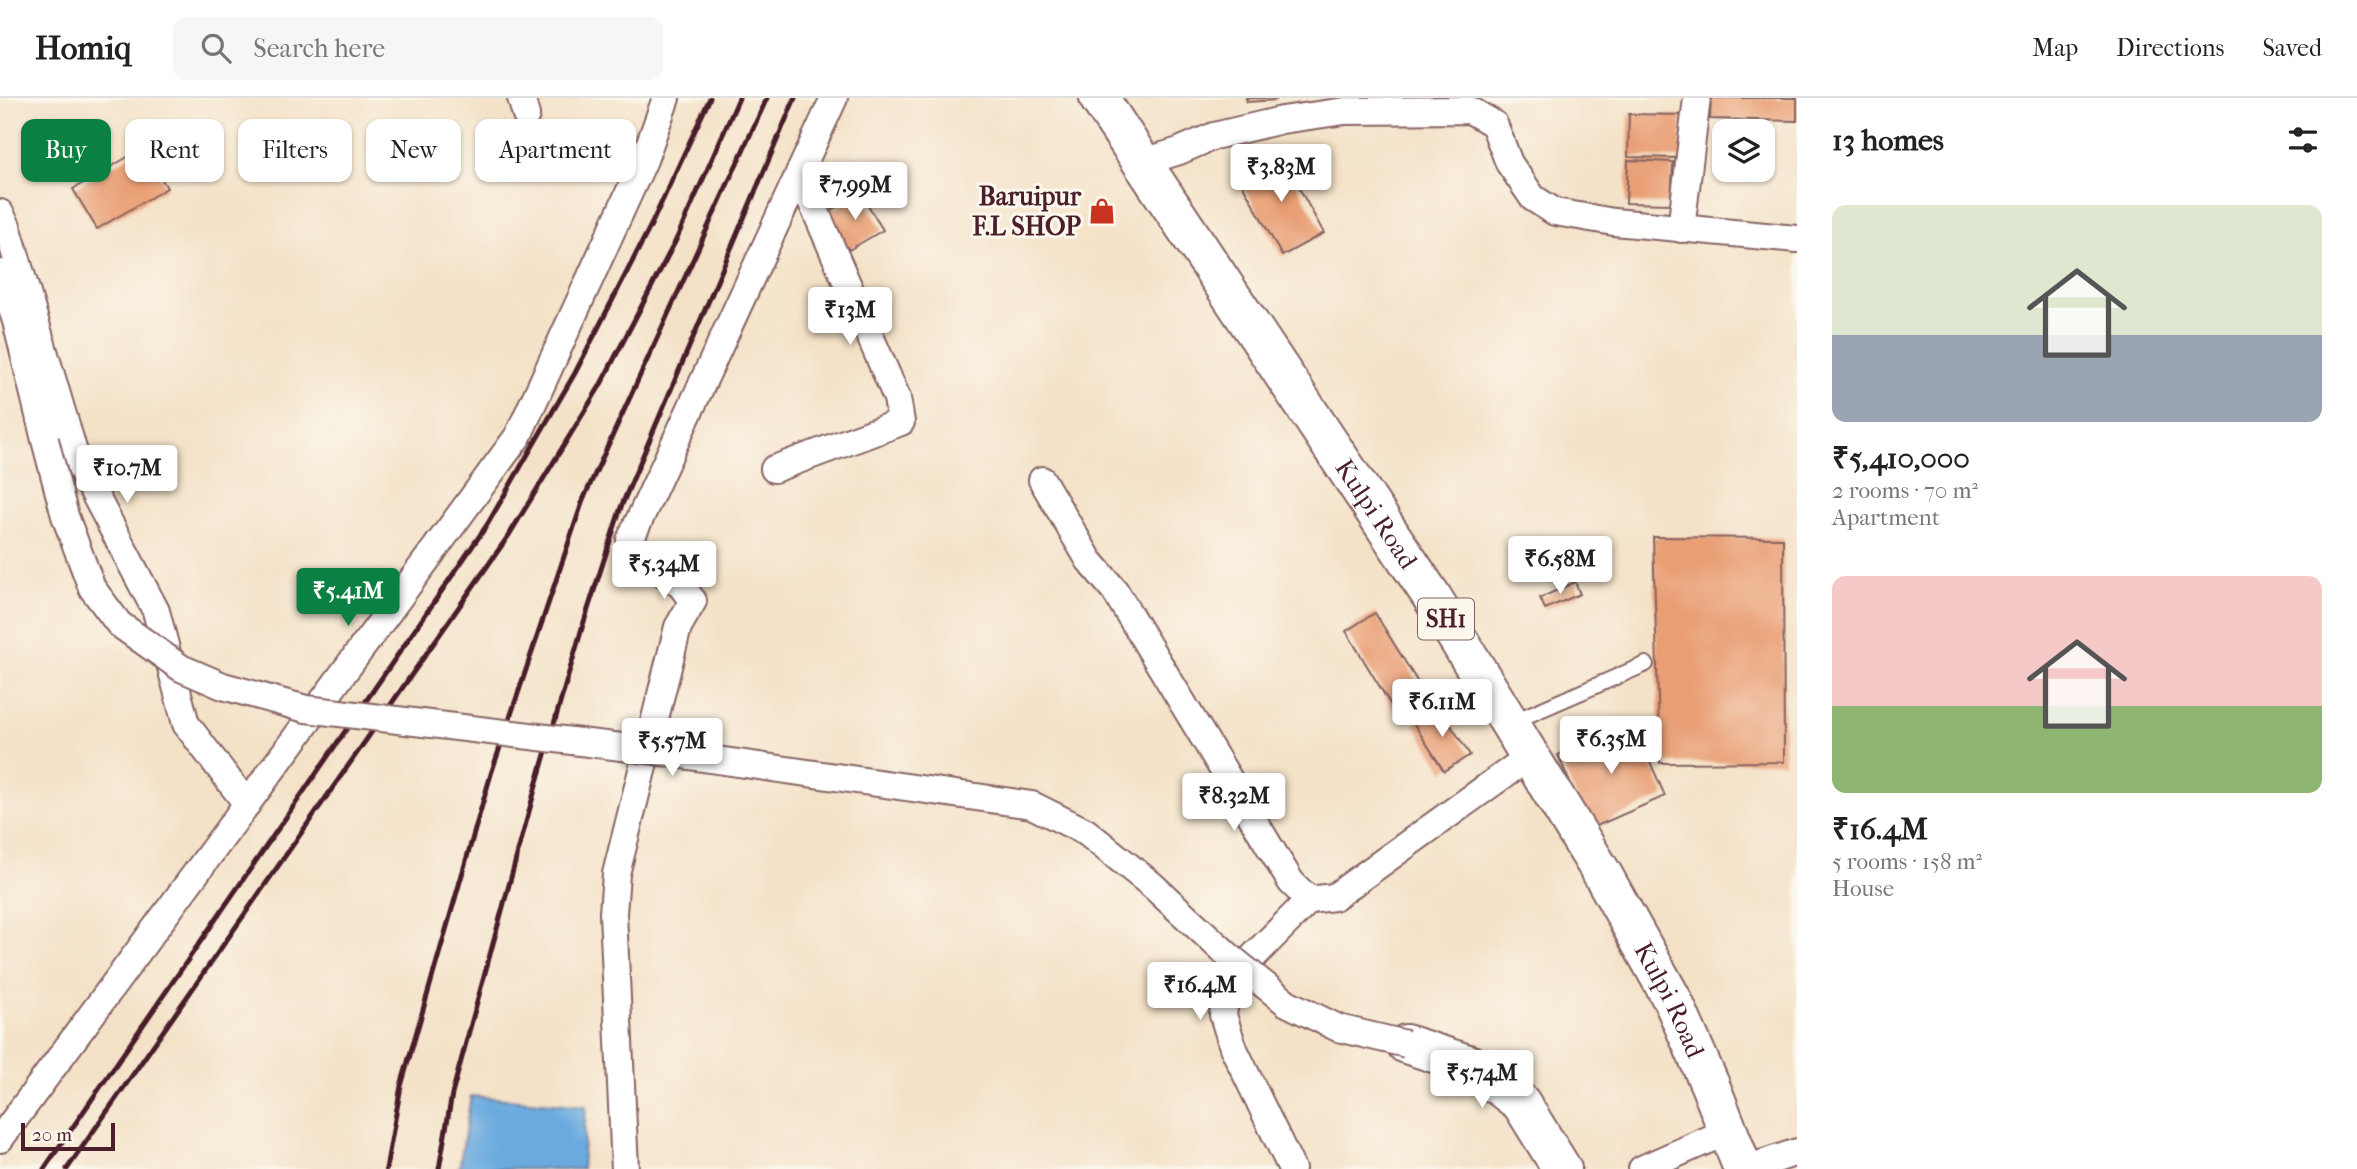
<!DOCTYPE html>
<meta charset="utf-8">
<style>
body{margin:0;font-family:"IM FELL French Canon",serif;background:#f6f6f6;color:#222;height:100vh;display:flex;flex-direction:column;font-size:26px;white-space:nowrap}
*{box-sizing:border-box;margin:0}
p{font-size:23px;color:#767676}
.icon{flex:none;width:38px;height:38px;fill:none;stroke:currentColor;stroke-width:2;stroke-linecap:round;stroke-linejoin:round}
.map{position:relative;flex:1;overflow:hidden}
.sheet{display:flex;flex-direction:column;background:#fff;width:560px}
.sheet>*{flex:none}
.guide{position:absolute;left:21px;top:21px;width:665px;height:63px;display:flex;gap:14px}
.buttons{position:absolute;left:1712px;top:21px;display:grid;gap:14px}
.buttons a{display:grid;place-items:center;width:63px;height:63px;border-radius:14px;background:#fff;box-shadow:0 2px 5px #0004;font-size:35px}
.scale{position:absolute;left:21px;bottom:18px;width:94px;box-sizing:border-box;padding-left:7px;border:4px solid #4a1f2b;border-top:0;font-size:19px;line-height:24px;white-space:nowrap;color:#4a1f2b;-webkit-text-stroke:5px #fbf7ec;paint-order:stroke}
.price{position:absolute;translate:-50% -60px;padding:0 16px;border-radius:7px;background:#fff;color:#222;font-size:23px;line-height:46px;filter:drop-shadow(0 2px 4px #0008)}
.price::after{content:'';position:absolute;left:50%;top:42px;width:21px;height:16px;margin-left:-10px;background:inherit;clip-path:polygon(0 0,100% 0,50% 100%)}
.price.selected{background:#0b8043;color:#fff}
ul{padding:0;list-style:none}
li{display:grid;align-content:center;gap:14px;height:371px;padding:0 35px}
li span{display:grid;place-items:center;height:217px;border-radius:14px;color:#555}
li>.icon{margin-inline-start:auto}
span .icon{width:126px;height:126px;fill:#fffc;stroke-width:1}
li b{font-size:30px}
h2{display:flex;justify-content:space-between;align-items:center;height:84px;padding:0 35px;font-size:30px}
.chip{padding:0 24px;border-radius:14px;background:#fff;box-shadow:0 2px 5px #0004;font-size:24px;line-height:63px}
.chip.selected{background:#0b8043;color:#fff}
header{display:flex;align-items:center;gap:42px;box-sizing:border-box;height:98px;padding:0 35px;background:#fff;border-bottom:2px solid #e0e0e0}
header strong{font-size:33px}
nav{display:flex;gap:38px;margin-inline-start:auto;font-size:24px}
.search{width:490px;height:63px;background:#f6f6f6;display:flex;align-items:center;gap:18px;box-sizing:border-box;padding:0 24px;border-radius:14px;color:#767676;font-size:26px}
main{display:flex;flex:1;min-height:0}
.map>svg:first-child{display:block}
</style>
<header>
<strong>Homiq</strong>
<div class="search"><svg class="icon" aria-label="search" viewBox="0 0 24 24"><circle cx="10" cy="10" r="6"/><path d="M15 15l6 6"/></svg>Search here</div>
<nav><a>Map</a><a>Directions</a><a>Saved</a></nav>
</header>
<main>
<div class="map">
<svg width="1797" height="1071" viewBox="0 0 1797 1071">
<rect width="100%" height="100%" fill="#fbf7ec"/>
<filter id="ink" filterUnits="userSpaceOnUse"><feTurbulence type="fractalNoise" baseFrequency=".0143" numOctaves="2"/><feDisplacementMap in="SourceGraphic" scale="14" xChannelSelector="R" yChannelSelector="G"/><feConvolveMatrix kernelMatrix="1 2 1 2 8 2 1 2 1" color-interpolation-filters="sRGB"/></filter>
<filter id="wash" filterUnits="userSpaceOnUse"><feTurbulence type="fractalNoise" baseFrequency=".00686" numOctaves="4" result="noise"/><feDisplacementMap in="SourceGraphic" scale="28" xChannelSelector="R" yChannelSelector="G"/><feGaussianBlur stdDeviation="1.57" result="paint"/><feColorMatrix in="noise" values="0 0 0 0 0 0 0 0 0 0 0 0 0 0 0 0 0 1.4 0 .05"/><feComposite in="paint" operator="in"/></filter>
<g filter="url(#wash)">
<rect width="100%" height="100%" fill="#f4e2c8"/>
<!-- water -->
<polygon fill="#6baade" stroke="#5a6484" stroke-width="2" points="471,998 586,1008 582,1071 459,1071"/>
<g id="blocks">
<!-- building -->
<g fill="#e99e73">
<polygon points="1246,0 1276,0 1276,2 1247,4"/>
<polygon points="1711,0 1797,0 1797,23 1710,21"/>
<polygon points="1629,16 1682,17 1681,60 1628,59"/>
<polygon points="143,50 167,90 97,131 73,91"/>
<polygon points="1279,54 1324,135 1282,158 1237,77"/>
<polygon points="1628,62 1673,64 1671,106 1626,105"/>
<polygon points="860,95 883,132 849,152 826,116"/>
<polygon points="1653,439 1783,440 1784,664 1660,665"/>
<polygon points="1575,484 1580,496 1545,511 1540,500"/>
<polygon points="1375,515 1425,596 1395,614 1346,533"/>
<polygon points="1439,609 1470,657 1444,673 1414,626"/>
<polygon points="1633,625 1665,698 1590,731 1558,657"/>
</g>
</g>
</g>
<g filter="url(#ink)">
<use href="#blocks" fill-opacity="0" stroke="#866362" stroke-width="2"/>
<g fill="none" stroke-linecap="round" stroke-linejoin="round">
<!-- lane casing -->
<g stroke="#866362" stroke-width="18">
<polyline id="lane" points="1510,625 1646,566"/>
</g>
<!-- street casing -->
<g stroke="#866362" stroke-width="30">
<g id="street">
<polyline points="521,0 526,17"/>
<polyline points="1141,65 1179,53 1214,38 1282,22 1345,13 1470,12 1494,26 1509,65 1533,100 1555,114 1614,124 1797,141"/>
<polyline points="0,115 7,128 76,361 156,513 186,626 247,706"/>
<polyline points="1681,131 1697,0"/>
<polyline points="0,175 16,223 45,342"/>
<polyline points="774,371 901,324 897,300 799,75"/>
<polyline points="1042,382 1089,462 1115,493 1291,784 1309,802 1334,799 1530,658"/>
<polyline points="0,1041 518,338 644,62 666,0"/>
<polyline points="625,1071 613,815 616,776 678,529 693,503 679,485 645,463 630,442 834,0"/>
<polyline points="1292,1071 1233,949 1223,917 1226,896 1240,872 1309,802"/>
<polyline points="1642,1071 1728,1033"/>
<polyline points="1746,1071 1797,1054"/>
</g>
</g>
<!-- secondary casing -->
<g stroke="#866362" stroke-width="42">
<polyline id="secondary" points="1406,946 1471,967 1521,1005 1562,1071"/>
</g>
<!-- primary casing -->
<g stroke="#866362" stroke-width="42">
<g id="primary">
<path id="s1" d="M1099 0 1432 499 1603 777 1673 903 1710 987 1743 1071"/>
</g>
</g>
<!-- lane -->
<use href="#lane" stroke="#fff" stroke-width="14"/>
<!-- street -->
<use href="#street" stroke="#fff" stroke-width="26"/>
<!-- secondary -->
<use href="#secondary" stroke="#fff" stroke-width="38"/>
<!-- primary -->
<use href="#primary" stroke="#fff" stroke-width="38"/>
<!-- rail -->
<g stroke="#4a1f2b" stroke-width="5">
<polyline points="44,1071 487,427 575,275 651,127 710,0"/>
<polyline points="67,1071 509,437 600,288 676,142 739,0"/>
<polyline points="386,1071 401,988 491,676 583,402 767,0"/>
<polyline points="439,1071 452,996 537,684 582,530 621,409 795,0"/>
</g>
<!-- street-bridge casing -->
<g stroke="#866362" stroke-width="30" stroke-linecap="butt">
<polyline id="street-bridge" points="45,342 65,418 92,490 119,526 181,570 223,588 306,611 647,652 1032,707 1086,734 1152,787 1231,860 1287,905 1338,930 1406,946"/>
</g>
<!-- street-bridge -->
<use href="#street-bridge" stroke="#fff" stroke-width="26"/>
</g>
</g>
<!-- icons -->
<defs>
<g id="shop-bare" transform="scale(2.1)"><path d="M-5-2.5h2.3a2.7 3.5 0 0 1 5.4 0H5L5.5 6h-11ZM-1.5-2.5h3a1.5 2.3 0 0 0-3 0Z" fill="#c8321e" stroke="#fbf7ec" stroke-width="2.5" paint-order="stroke"/></g>
</defs>
<g fill-rule="evenodd">
<use href="#shop-bare" x="1102" y="113"/>
</g>
<g text-anchor="middle" dominant-baseline="central" stroke-width="6" stroke-linejoin="round" paint-order="stroke">
<!-- shield labels -->
<rect fill="#fbf7ec" stroke="#7f6065" stroke-width="2" x="1418" y="500.5" width="56" height="41" rx="5"/>
<g font-size="24" font-weight="bold" fill="#4a1f2b">
<text x="1446" y="521">SH1</text>
</g>
<!-- poi labels -->
<g font-size="26" font-weight="bold" fill="#4a1f2b" stroke="#fbf7ec" text-anchor="end">
<text x="1081" y="98">Baruipur<tspan x="1081" dy="30">F.L SHOP</tspan></text>
</g>
<!-- street labels -->
<g font-size="26" fill="#4a1f2b" stroke="#fbf7ec">
<text stroke="none"><textPath href="#s1" startOffset="500">Kulpi Road</textPath></text>
<text stroke="none"><textPath href="#s1" startOffset="1068">Kulpi Road</textPath></text>
</g>
</g>
</svg>
<div class="buttons">
<a><svg class="icon" aria-label="layers" viewBox="0 0 24 24"><path d="M12 4l9 5-9 5-9-5zM3 14l9 5 9-5"/></svg></a>
</div>
<div class="scale">20 m</div>
<b class="price" style="left:1281px;top:106px">₹3.83M</b>
<b class="price" style="left:855px;top:124px">₹7.99M</b>
<b class="price" style="left:850px;top:249px">₹13M</b>
<b class="price" style="left:127px;top:407px">₹10.7M</b>
<b class="price" style="left:1560px;top:498px">₹6.58M</b>
<b class="price" style="left:664px;top:503px">₹5.34M</b>
<b class="price selected" style="left:348px;top:530px">₹5.41M</b>
<b class="price" style="left:1442px;top:641px">₹6.11M</b>
<b class="price" style="left:1611px;top:678px">₹6.35M</b>
<b class="price" style="left:672px;top:680px">₹5.57M</b>
<b class="price" style="left:1234px;top:735px">₹8.32M</b>
<b class="price" style="left:1200px;top:924px">₹16.4M</b>
<b class="price" style="left:1482px;top:1012px">₹5.74M</b>
<div class="guide">
<a class="chip selected">Buy</a>
<a class="chip">Rent</a>
<a class="chip">Filters</a>
<a class="chip">New</a>
<a class="chip">Apartment</a>
</div>
</div>
<section class="sheet">
<h2>13 homes<svg class="icon" aria-label="filters" viewBox="0 0 24 24"><path d="M4 7h16M4 17h16"/><circle cx="9" cy="7" r="2"/><circle cx="15" cy="17" r="2"/></svg></h2>
<ul>
<li><span style="background:linear-gradient(#dfe7d0 60%,#9aa5b1 0)"><svg class="icon" aria-label="home" viewBox="0 0 24 24"><path d="M3 11l9-7 9 7M6 9v11h12V9"/></svg></span><div><b>₹5,410,000</b><p>2 rooms · 70 m²</p><p>Apartment</p></div></li>
<li><span style="background:linear-gradient(#f6c9c9 60%,#8fb573 0)"><svg class="icon" aria-label="home" viewBox="0 0 24 24"><path d="M3 11l9-7 9 7M6 9v11h12V9"/></svg></span><div><b>₹16.4M</b><p>5 rooms · 158 m²</p><p>House</p></div></li>
</ul>
</section>
</main>
